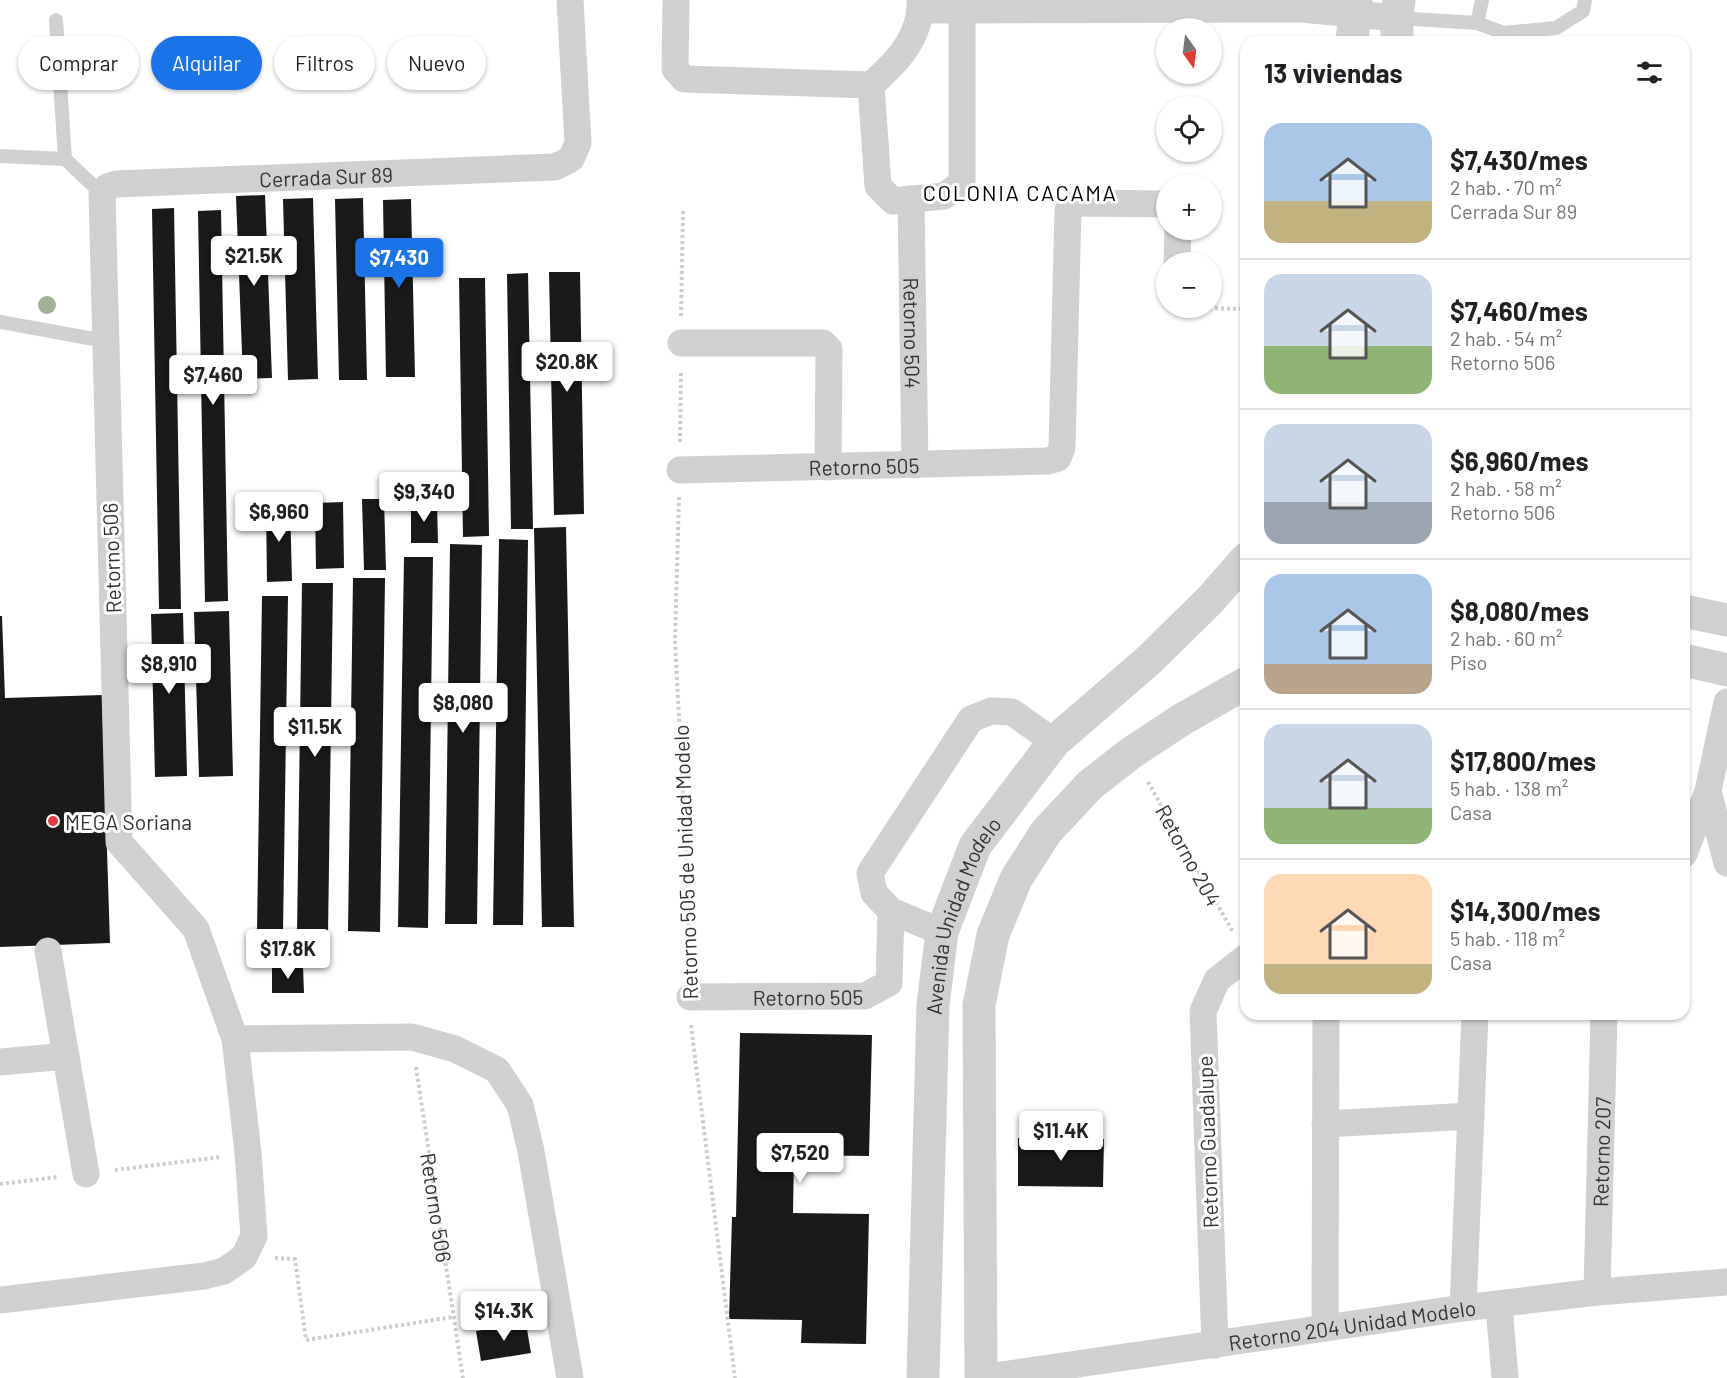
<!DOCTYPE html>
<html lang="es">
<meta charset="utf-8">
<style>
body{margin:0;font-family:Barlow,sans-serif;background:#f6f6f6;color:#202124;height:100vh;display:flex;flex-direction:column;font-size:22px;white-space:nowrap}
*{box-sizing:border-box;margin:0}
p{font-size:20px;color:#757577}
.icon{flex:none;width:33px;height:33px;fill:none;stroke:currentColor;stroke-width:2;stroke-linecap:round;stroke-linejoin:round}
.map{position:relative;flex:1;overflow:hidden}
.details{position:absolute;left:1240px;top:36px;width:450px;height:984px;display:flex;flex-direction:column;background:#fff;border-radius:18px;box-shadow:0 2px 4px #0004}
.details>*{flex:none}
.top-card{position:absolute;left:18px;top:36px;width:570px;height:54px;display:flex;gap:12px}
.needle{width:39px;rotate:166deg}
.fabs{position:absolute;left:1156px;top:18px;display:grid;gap:12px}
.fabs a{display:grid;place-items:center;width:66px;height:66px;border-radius:50%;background:#fff;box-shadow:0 2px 4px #0004;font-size:30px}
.price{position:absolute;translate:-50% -51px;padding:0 14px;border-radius:6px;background:#fff;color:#222;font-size:20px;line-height:39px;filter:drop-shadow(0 2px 3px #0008)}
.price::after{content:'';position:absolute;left:50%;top:36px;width:18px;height:14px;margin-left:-9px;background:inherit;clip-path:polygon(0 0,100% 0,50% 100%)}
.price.selected{background:#1a73e8;color:#fff}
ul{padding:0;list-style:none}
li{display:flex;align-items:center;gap:18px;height:150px;padding:0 24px}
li+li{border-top:2px solid #e0e0e0}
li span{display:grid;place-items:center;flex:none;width:168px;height:120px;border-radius:18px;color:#555}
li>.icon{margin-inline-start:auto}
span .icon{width:72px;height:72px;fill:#fffc;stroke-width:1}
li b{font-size:26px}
h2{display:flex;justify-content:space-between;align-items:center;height:72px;padding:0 24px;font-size:26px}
.chip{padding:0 21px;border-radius:27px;background:#fff;box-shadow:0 2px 4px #0004;font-size:21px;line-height:54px}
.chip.selected{background:#1a73e8;color:#fff}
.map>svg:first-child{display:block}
</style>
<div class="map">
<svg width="1727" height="1378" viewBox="0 0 1727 1378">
<rect width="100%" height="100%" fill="#fff"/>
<!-- building -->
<g fill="#1a1a1a">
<polygon points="265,195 272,378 243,379 236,196"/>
<polygon points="313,198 318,379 288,380 283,199"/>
<polygon points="363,198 367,380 339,380 335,199"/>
<polygon points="411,199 415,377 386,377 383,200"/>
<polygon points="174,208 181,609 159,609 152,209"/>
<polygon points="221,210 228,601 205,602 198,211"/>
<polygon points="549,272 580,272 584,514 554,515"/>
<polygon points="528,273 533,529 511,529 507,274"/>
<polygon points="459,278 485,278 489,536 463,537"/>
<polygon points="362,499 384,499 386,570 364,570"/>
<polygon points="343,502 344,568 316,569 315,503"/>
<polygon points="290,503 292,581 267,582 266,504"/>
<polygon points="411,503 437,503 438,543 411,543"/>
<polygon points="566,527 574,927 542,927 534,528"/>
<polygon points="499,539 528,540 523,925 493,925"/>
<polygon points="450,544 482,545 477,924 445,924"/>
<polygon points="404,557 433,557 428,928 398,927"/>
<polygon points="353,578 385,578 380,932 348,931"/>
<polygon points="302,583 333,583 328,934 297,934"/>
<polygon points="262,596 288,596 283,933 257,932"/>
<polygon points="229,611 233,776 199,777 194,612"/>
<polygon points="183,613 187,776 155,777 151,614"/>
<polygon points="0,616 2,616 5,698 102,695 110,943 0,947"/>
<polygon points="303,966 304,993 272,993 272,967"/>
<polygon points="740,1033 872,1035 869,1156 794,1155 793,1213 869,1214 866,1344 801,1343 802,1320 729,1319 732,1217 736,1217"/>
<polygon points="1018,1138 1104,1139 1103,1187 1018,1186"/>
<polygon points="526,1323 531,1353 481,1361 476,1331"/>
</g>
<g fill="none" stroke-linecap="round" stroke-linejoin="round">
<!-- path -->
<g stroke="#cdcdcd" stroke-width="4" stroke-dasharray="3 3" stroke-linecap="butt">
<polyline points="1203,308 1246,309"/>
<polyline points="681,316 683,211"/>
<polyline points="680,442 681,371"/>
<polyline points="679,497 675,640 688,890 689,969"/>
<polyline points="1148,782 1233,932"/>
<polyline points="691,1025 735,1378"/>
<path id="s1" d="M416 1067 463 1378"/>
<polyline points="115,1170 221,1157"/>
<polyline points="0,1184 57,1177"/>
<polyline points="275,1258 295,1259 306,1340 453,1317"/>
</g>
<!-- service -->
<g stroke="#d0d0d0" stroke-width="14">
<polyline points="1397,18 1477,23 1482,0"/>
<polyline points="56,20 65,159 102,194"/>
<polyline points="1477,23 1504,33 1556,28 1583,11 1585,0"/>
<polyline points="0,156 65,159"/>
<polyline points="0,322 105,341"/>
</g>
<!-- minor -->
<g stroke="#d0d0d0" stroke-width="27">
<polyline points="676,0 675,69 684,79 871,85"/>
<polyline points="921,10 1301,9 1397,18"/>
<polyline points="871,85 878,186 893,201 944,196 962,183 962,10"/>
<path d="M871 85C896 63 922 37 920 0"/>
<path id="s2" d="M911 199 915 465"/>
<polyline points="1177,262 1178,230"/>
<polyline points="681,343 823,343 829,349 828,467"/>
<path id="s3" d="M680 470 1048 461 1058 458 1062 448 1068 210 1073 205 1082 203 1167 204"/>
<polyline points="1727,702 1708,791 1727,863"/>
<polyline points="1684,854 1708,791"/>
<polyline points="942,932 891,911 874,893 870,873 971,719 991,711 1012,712 1054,742"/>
<polyline points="48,951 86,1174"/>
<path id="s4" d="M690 997 865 996 889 983 891 911"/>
<polyline points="235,1039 412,1037 455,1049 497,1070 520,1105 531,1151 570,1378"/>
<polyline points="0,1062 66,1056"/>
<polyline points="1325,1124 1471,1116"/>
<path id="s5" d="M1597 1292 1604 1014"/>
<path id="s6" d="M0 1300 204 1276 224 1271 244 1257 254 1236 248 1153 235 1039 196 929 119 842 102 194 107 187 116 184 555 167 571 159 578 143 570 0"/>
<polyline points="1499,1305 1505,1378"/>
<polyline points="1463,1308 1475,1014"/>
<polyline points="1325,1328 1326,1014"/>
<polyline points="1215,1345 1203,1011 1217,980 1246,957"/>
<path id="s7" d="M981 1378 1463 1308 1597 1292 1727 1282"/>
</g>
<!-- tertiary -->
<g stroke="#d0d0d0" stroke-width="33">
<polyline points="1352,42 1356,0"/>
<polyline points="1397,42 1397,18 1399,0"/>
<polyline points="1684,611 1727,620"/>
<polyline points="1684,660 1727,670"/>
<path id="s8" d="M923 1378 933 1005 942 932 975 846 1054 742 1149 660 1211 599 1246 559"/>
<polyline points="981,1378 979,1005 993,935 1016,879 1046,832 1090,785 1131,753 1181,720 1246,683"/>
</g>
</g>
<!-- trees -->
<circle fill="#a2b095" cx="47" cy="305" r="9"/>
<!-- markers -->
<circle fill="#e63946" stroke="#fff" stroke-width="2" cx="53" cy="821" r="6"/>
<g text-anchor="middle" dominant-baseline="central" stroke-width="6" stroke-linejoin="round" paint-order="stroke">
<!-- street labels -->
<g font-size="21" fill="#333" stroke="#fff">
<text stroke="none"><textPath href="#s6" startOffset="1581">Cerrada Sur 89</textPath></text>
<text stroke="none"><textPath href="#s2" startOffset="134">Retorno 504</textPath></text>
<text stroke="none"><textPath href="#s3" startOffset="184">Retorno 505</textPath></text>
<text transform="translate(111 558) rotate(-92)">Retorno 506</text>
<text transform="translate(1189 855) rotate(61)">Retorno 204</text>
<text transform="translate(685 862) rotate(-92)">Retorno 505 de Unidad Modelo</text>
<text stroke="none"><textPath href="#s8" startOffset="468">Avenida Unidad Modelo</textPath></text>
<text stroke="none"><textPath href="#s4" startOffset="118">Retorno 505</textPath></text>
<text transform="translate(1207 1142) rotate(-92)">Retorno Guadalupe</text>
<text stroke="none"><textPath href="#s5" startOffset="140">Retorno 207</textPath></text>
<text stroke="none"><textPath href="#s1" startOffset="142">Retorno 506</textPath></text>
<text stroke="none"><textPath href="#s7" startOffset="375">Retorno 204 Unidad Modelo</textPath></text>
</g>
<!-- poi labels -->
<g font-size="21" fill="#333" stroke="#fff" text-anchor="start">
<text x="65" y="821">MEGA Soriana</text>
</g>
<!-- neighbourhood labels -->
<g font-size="22" letter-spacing="1.5" fill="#000" stroke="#fff">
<text x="1020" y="192">COLONIA CACAMA</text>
</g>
</g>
</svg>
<div class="fabs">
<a><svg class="needle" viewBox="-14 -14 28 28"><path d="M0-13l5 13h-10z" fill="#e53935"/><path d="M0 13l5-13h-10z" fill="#757577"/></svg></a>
<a><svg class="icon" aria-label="locate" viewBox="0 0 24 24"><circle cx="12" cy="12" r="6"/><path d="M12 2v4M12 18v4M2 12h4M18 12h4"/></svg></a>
<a>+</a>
<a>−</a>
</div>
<b class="price" style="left:254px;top:287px">$21.5K</b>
<b class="price selected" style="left:399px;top:289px">$7,430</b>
<b class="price" style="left:567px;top:393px">$20.8K</b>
<b class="price" style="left:213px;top:406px">$7,460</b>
<b class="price" style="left:424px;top:523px">$9,340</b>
<b class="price" style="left:279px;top:543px">$6,960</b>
<b class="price" style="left:169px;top:695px">$8,910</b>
<b class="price" style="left:463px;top:734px">$8,080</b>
<b class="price" style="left:315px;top:758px">$11.5K</b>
<b class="price" style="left:288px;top:980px">$17.8K</b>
<b class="price" style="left:1061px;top:1162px">$11.4K</b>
<b class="price" style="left:800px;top:1184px">$7,520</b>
<b class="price" style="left:504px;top:1342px">$14.3K</b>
<div class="top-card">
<a class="chip">Comprar</a>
<a class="chip selected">Alquilar</a>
<a class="chip">Filtros</a>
<a class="chip">Nuevo</a>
</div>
<section class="details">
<h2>13 viviendas<svg class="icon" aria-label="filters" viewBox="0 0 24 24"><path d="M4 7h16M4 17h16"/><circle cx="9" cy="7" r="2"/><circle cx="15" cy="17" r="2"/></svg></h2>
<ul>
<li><span style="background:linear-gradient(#a9c7e8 65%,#c2b280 0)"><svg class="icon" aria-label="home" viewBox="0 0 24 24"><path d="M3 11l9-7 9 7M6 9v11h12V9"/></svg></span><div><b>$7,430/mes</b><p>2 hab. · 70 m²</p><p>Cerrada Sur 89</p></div></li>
<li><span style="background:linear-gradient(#c9d6e8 60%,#8fb573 0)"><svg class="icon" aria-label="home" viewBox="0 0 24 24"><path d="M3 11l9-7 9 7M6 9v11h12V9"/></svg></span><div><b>$7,460/mes</b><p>2 hab. · 54 m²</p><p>Retorno 506</p></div></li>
<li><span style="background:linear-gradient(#c9d6e8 65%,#9aa5b1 0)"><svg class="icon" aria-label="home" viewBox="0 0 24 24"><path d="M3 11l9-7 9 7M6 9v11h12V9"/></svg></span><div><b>$6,960/mes</b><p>2 hab. · 58 m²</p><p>Retorno 506</p></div></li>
<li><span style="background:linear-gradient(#a9c7e8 75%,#b9a48a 0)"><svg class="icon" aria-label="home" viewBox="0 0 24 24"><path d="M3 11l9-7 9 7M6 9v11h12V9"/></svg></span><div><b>$8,080/mes</b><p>2 hab. · 60 m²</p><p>Piso</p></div></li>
<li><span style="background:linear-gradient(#c9d6e8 70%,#8fb573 0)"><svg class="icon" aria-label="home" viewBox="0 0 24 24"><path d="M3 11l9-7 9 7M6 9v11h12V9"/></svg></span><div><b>$17,800/mes</b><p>5 hab. · 138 m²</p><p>Casa</p></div></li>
<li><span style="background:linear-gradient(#ffd9b3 75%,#c2b280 0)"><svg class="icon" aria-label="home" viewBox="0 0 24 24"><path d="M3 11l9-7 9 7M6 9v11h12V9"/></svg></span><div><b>$14,300/mes</b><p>5 hab. · 118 m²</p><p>Casa</p></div></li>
</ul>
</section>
</div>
